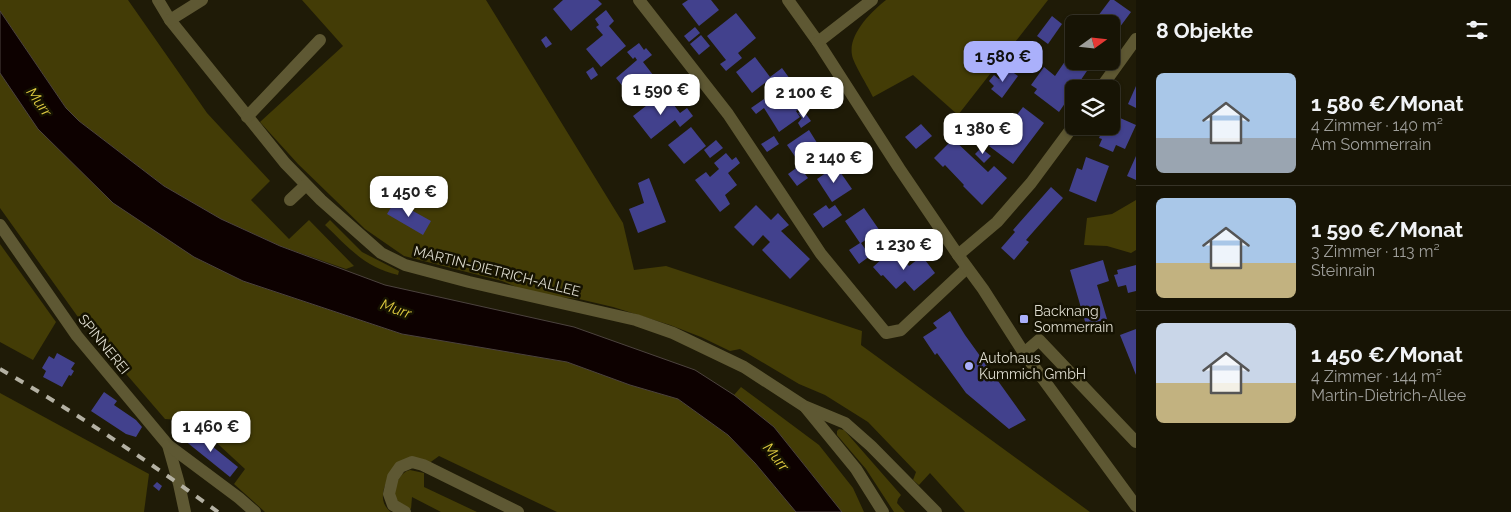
<!DOCTYPE html>
<html lang="de">
<meta charset="utf-8">
<style>
body{margin:0;font-family:Raleway,sans-serif;background:#242113;color:#f1f3f6;height:100vh;display:flex;flex-direction:column;font-size:19px;white-space:nowrap}
*{box-sizing:border-box;margin:0}
p{font-size:16px;color:#9e9e9a}
.icon{flex:none;width:28px;height:28px;fill:none;stroke:currentColor;stroke-width:2;stroke-linecap:round;stroke-linejoin:round}
.map{position:relative;flex:1;overflow:hidden}
.sheet{display:flex;flex-direction:column;background:#171405;width:375px}
.sheet>*{flex:none}
.needle{width:32px;rotate:75deg}
.fabs{position:absolute;left:1065px;top:15px;display:grid;gap:10px}
.fabs a{display:grid;place-items:center;width:55px;height:55px;border-radius:8px;background:#171405;box-shadow:0 1px 4px #0004,0 0 0 1px #363327;font-size:25px}
.price{position:absolute;translate:-50% -42px;padding:0 11px;border-radius:10px;background:#fff;color:#222;font-size:16px;line-height:32px;filter:drop-shadow(0 1px 2px #0008)}
.price::after{content:'';position:absolute;left:50%;top:30px;width:15px;height:11px;margin-left:-8px;background:inherit;clip-path:polygon(0 0,100% 0,50% 100%)}
.price.active{background:#aab0fb;color:#111}
ul{padding:0;list-style:none}
li{display:flex;align-items:center;gap:15px;height:125px;padding:0 20px}
li+li{border-top:1px solid #363327}
li span{display:grid;place-items:center;flex:none;width:140px;height:100px;border-radius:8px;color:#555}
li>.icon{margin-inline-start:auto}
span .icon{width:60px;height:60px;fill:#fffc;stroke-width:1}
li b{font-size:21px}
h2{display:flex;justify-content:space-between;align-items:center;height:60px;padding:0 20px;font-size:21px}
main{display:flex;flex:1;min-height:0}
.map>svg:first-child{display:block}
</style>
<main>
<div class="map">
<svg width="1136" height="512" viewBox="0 0 1136 512">
<rect width="100%" height="100%" fill="#1f1b07"/>
<!-- green -->
<g fill="#433c06">
<polygon points="0,0 128,0 207,113 270,181 251,200 289,239 309,220 354,266 346,269 280,246 221,219 164,186 79,121 66,108 0,11"/>
<polygon points="302,0 486,0 623,223 634,270 666,266 862,331 861,345 1090,512 965,512 930,473 919,485 913,480 916,472 868,422 825,395 799,384 740,349 730,351 701,337 670,325 613,307 579,299 536,295 502,281 404,256 365,229 298,164 260,122 343,46"/>
<path d="M886 0H1048L958 115 913 75 873 97C869 88 853 63 852 55 848 34 872 11 886 0Z"/>
<path d="M0 70 194 257 243 281 402 334 567 362 630 385 678 399 728 435 755 463 796 512H557L439 456 428 464 392 471C385 484 376 501 391 512H265L234 484 245 469 193 421 165 419 83 324 0 208Z"/>
<polygon points="1136,200 1136,250 1131,253 1107,246 1084,245 1087,218 1112,214"/>
<path d="M330 220 362 252 399 271 398 275C364 267 348 247 325 225Z"/>
<polygon points="0,244 56,322 33,360 0,342"/>
<polygon points="741,387 819,445 853,488 864,512 842,512 774,427 734,395"/>
<polygon points="0,393 149,474 144,512 0,512"/>
<polygon points="839,429 844,430 901,495 898,499 897,503 905,512 894,512 866,469 837,435 837,431"/>
<path d="M410 470 424 473V487L477 512H441L412 497 411 509C405 507 397 503 395 496 393 487 400 472 410 470Z"/>
</g>
<!-- water -->
<polygon fill="#0d0100" stroke="#4c433e" points="0,11 66,108 79,121 164,186 221,219 280,246 385,285 574,327 695,370 734,395 774,427 842,512 796,512 755,463 728,435 678,399 630,385 567,362 402,334 243,281 194,257 113,203 38,129 0,73"/>
<!-- building -->
<g fill="#42418d">
<polygon points="563,0 598,0 602,4 571,31 553,9"/>
<polygon points="688,0 711,0 719,10 699,26 682,4"/>
<polygon points="1110,0 1114,0 1131,12 1111,39 1111,24 1092,24"/>
<polygon points="606,10 614,21 609,26 626,46 601,67 586,49 603,35 596,27 599,25 595,19"/>
<polygon points="736,13 756,38 738,53 742,58 726,71 720,64 726,60 707,36"/>
<polygon points="1052,16 1062,24 1048,44 1037,36"/>
<polygon points="695,27 700,33 689,42 684,36"/>
<polygon points="701,35 710,46 699,55 690,44"/>
<polygon points="546,36 552,44 546,48 541,40"/>
<polygon points="639,43 644,50 646,48 652,55 643,62 657,80 633,99 616,78 637,60 635,57 633,59 627,52"/>
<polygon points="1070,54 1074,57 1074,61 1079,61 1089,68 1059,112 1034,93 1037,89 1031,85 1044,67 1055,76"/>
<polygon points="755,57 770,77 782,68 790,79 773,92 766,82 752,93 736,72"/>
<polygon points="593,67 598,75 591,80 586,72"/>
<polygon points="1007,68 1018,76 1002,98 991,89 994,86 989,81 994,75 999,79"/>
<polygon points="1136,86 1136,108 1128,104"/>
<polygon points="791,90 803,107 796,111 800,117 779,132 764,108 756,114 751,108 764,99 768,105"/>
<polygon points="664,92 680,113 687,108 693,116 680,127 675,120 651,139 633,116"/>
<polygon points="1023,107 1044,123 1013,164 989,146 997,136 999,138"/>
<polygon points="803,110 811,121 801,128 798,123 802,118 798,113"/>
<polygon points="1111,114 1136,125 1125,149 1116,145 1113,152 1099,146 1102,139 1099,138 1104,126 1111,126"/>
<polygon points="921,124 932,136 916,149 905,137"/>
<polygon points="691,127 706,146 684,164 668,145"/>
<polygon points="809,130 824,154 803,168 787,145"/>
<polygon points="774,136 779,144 767,152 761,144"/>
<polygon points="953,139 988,172 994,166 1007,178 982,205 963,186 964,185 945,165 943,167 934,158"/>
<polygon points="716,140 723,148 710,158 704,150"/>
<polygon points="981,148 991,156 984,163 975,154"/>
<polygon points="726,153 732,160 736,157 740,163 728,173 737,185 725,195 730,204 720,212 695,180 706,172 710,177 719,169 714,163"/>
<polygon points="1136,156 1136,180 1127,176"/>
<polygon points="1086,157 1109,166 1096,202 1069,191 1077,168 1082,170"/>
<polygon points="799,166 808,178 797,186 788,174"/>
<polygon points="836,166 852,189 832,202 817,179"/>
<polygon points="649,178 666,222 638,233 629,209 644,203 638,183"/>
<polygon points="1051,187 1063,198 1026,240 1029,242 1014,260 1001,248 1015,232 1013,230"/>
<polygon points="395,201 431,221 423,235 387,214"/>
<polygon points="756,205 771,220 778,213 789,225 781,231 810,259 790,279 762,250 770,242 763,235 753,246 734,227"/>
<polygon points="826,205 829,209 835,205 842,215 823,228 813,214"/>
<polygon points="864,208 880,231 861,243 870,256 859,264 849,250 860,243 845,221"/>
<polygon points="894,248 909,266 922,256 935,273 914,291 905,281 896,289 883,275 881,276 873,267"/>
<polygon points="1103,260 1109,281 1097,285 1107,319 1086,325 1070,270"/>
<polygon points="1136,265 1136,291 1128,293 1126,285 1118,287 1114,275 1118,274 1117,270"/>
<polygon points="950,311 965,335 1026,420 1009,429 966,393 937,353 935,355 923,337 937,328 933,323"/>
<polygon points="1136,329 1136,375 1120,335"/>
<polygon points="57,353 75,363 71,369 74,371 71,376 69,375 62,387 43,377 46,371 42,368 49,356 54,359"/>
<polygon points="104,392 117,401 114,405 136,420 142,427 136,437 126,434 91,411"/>
<polygon points="192,430 238,467 230,477 184,440"/>
<polygon points="157,482 162,486 159,491 153,486"/>
</g>
<g fill="none" stroke-linecap="round" stroke-linejoin="round">
<!-- minor -->
<g stroke="#5e5833" stroke-width="12">
<polyline points="158,0 170,20 285,163 321,200 381,253 405,265 469,282 636,320 673,333 744,367 804,406 845,423 871,446 936,512"/>
<polyline points="639,0 728,114 821,254 886,333 901,330 967,268"/>
<polyline points="788,0 818,42 899,168 958,255 983,289 1024,353 1136,506"/>
<polyline points="170,20 202,0"/>
<polyline points="818,42 872,0"/>
<polyline points="1100,89 1136,39"/>
<polyline points="247,117 320,40"/>
<polyline points="290,200 306,185"/>
<polyline points="0,225 77,336 168,445 179,484 185,512"/>
<polyline points="958,255 997,222 1031,183 1074,125"/>
<polyline points="1024,353 1039,340 1136,442"/>
<polyline points="806,408 856,469 883,512"/>
<polyline points="168,445 239,498 255,512"/>
<polyline points="405,512 393,505 389,494 393,477 400,467 412,462 423,465 518,512"/>
</g>
<!-- rail -->
<path stroke="#b4b1a3" stroke-width="4" stroke-dasharray="9 9" stroke-linecap="butt" d="M0 369C75 412 148 461 218 512"/>
</g>
<!-- markers -->
<g fill="#aab0fb" stroke="#151201" stroke-width="2">
<rect x="1019" y="314" width="10" height="10" rx="2.5"/>
<circle cx="969" cy="366" r="5"/>
</g>
<g text-anchor="middle" dominant-baseline="central" stroke-width="5" stroke-linejoin="round" paint-order="stroke">
<!-- street labels -->
<g font-size="14" fill="#dfddd0" stroke="#151201">
<text transform="translate(497 271) rotate(14)">MARTIN-DIETRICH-ALLEE</text>
<text transform="translate(104 344) rotate(51)">SPINNEREI</text>
</g>
<!-- poi labels -->
<g font-size="14" fill="#dfddd0" stroke="#151201" text-anchor="start">
<text x="1034" y="311">Backnang<tspan x="1034" dy="16">Sommerrain</tspan></text>
<text x="979" y="358">Autohaus<tspan x="979" dy="16">Kummich GmbH</tspan></text>
</g>
<!-- water labels -->
<g font-size="15" font-style="italic" fill="#deca40" stroke="#151201">
<text transform="translate(39 102) rotate(54)">Murr</text>
<text transform="translate(396 309) rotate(19)">Murr</text>
<text transform="translate(776 457) rotate(51)">Murr</text>
</g>
</g>
</svg>
<div class="fabs">
<a><svg class="needle" viewBox="-14 -14 28 28"><path d="M0-13l5 13h-10z" fill="#e53935"/><path d="M0 13l5-13h-10z" fill="#9e9e9a"/></svg></a>
<a><svg class="icon" aria-label="layers" viewBox="0 0 24 24"><path d="M12 4l9 5-9 5-9-5zM3 14l9 5 9-5"/></svg></a>
</div>
<b class="price active" style="left:1003px;top:83px">1 580 €</b>
<b class="price" style="left:661px;top:116px">1 590 €</b>
<b class="price" style="left:804px;top:119px">2 100 €</b>
<b class="price" style="left:983px;top:155px">1 380 €</b>
<b class="price" style="left:834px;top:184px">2 140 €</b>
<b class="price" style="left:409px;top:218px">1 450 €</b>
<b class="price" style="left:904px;top:271px">1 230 €</b>
<b class="price" style="left:211px;top:453px">1 460 €</b>
</div>
<section class="sheet">
<h2>8 Objekte<svg class="icon" aria-label="filters" viewBox="0 0 24 24"><path d="M4 7h16M4 17h16"/><circle cx="9" cy="7" r="2"/><circle cx="15" cy="17" r="2"/></svg></h2>
<ul>
<li><span style="background:linear-gradient(#a9c7e8 65%,#9aa5b1 0)"><svg class="icon" aria-label="home" viewBox="0 0 24 24"><path d="M3 11l9-7 9 7M6 9v11h12V9"/></svg></span><div><b>1 580 €/Monat</b><p>4 Zimmer · 140 m²</p><p>Am Sommerrain</p></div></li>
<li><span style="background:linear-gradient(#a9c7e8 65%,#c2b280 0)"><svg class="icon" aria-label="home" viewBox="0 0 24 24"><path d="M3 11l9-7 9 7M6 9v11h12V9"/></svg></span><div><b>1 590 €/Monat</b><p>3 Zimmer · 113 m²</p><p>Steinrain</p></div></li>
<li><span style="background:linear-gradient(#c9d6e8 60%,#c2b280 0)"><svg class="icon" aria-label="home" viewBox="0 0 24 24"><path d="M3 11l9-7 9 7M6 9v11h12V9"/></svg></span><div><b>1 450 €/Monat</b><p>4 Zimmer · 144 m²</p><p>Martin-Dietrich-Allee</p></div></li>
</ul>
</section>
</main>
